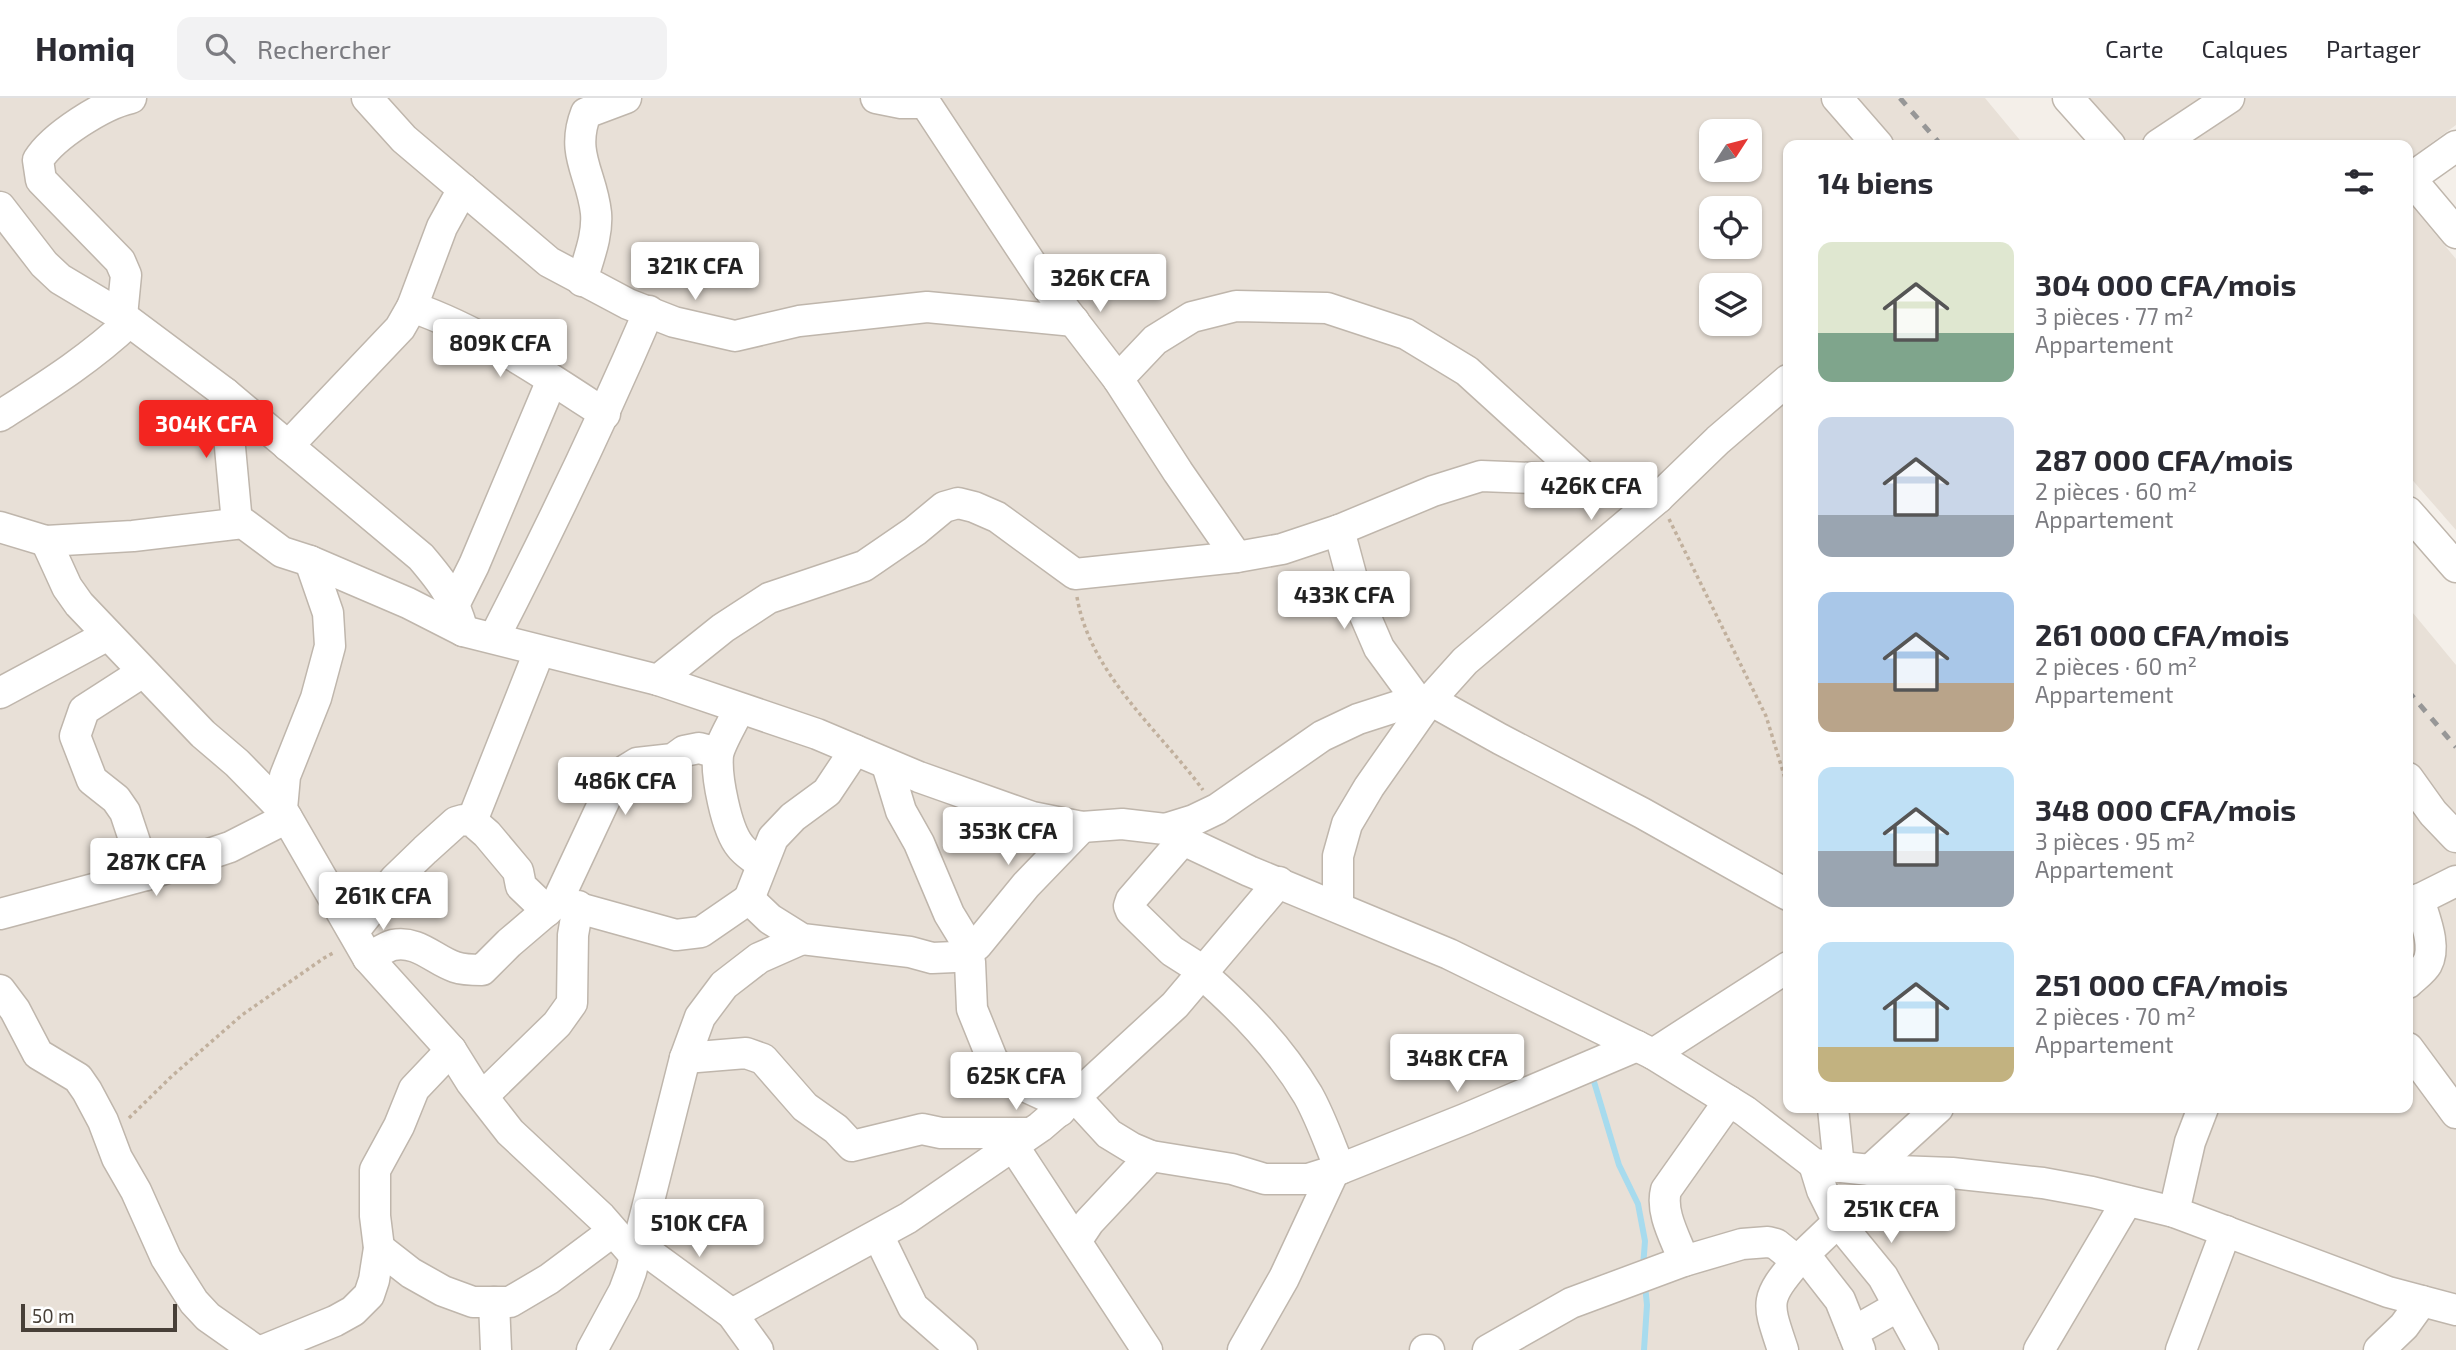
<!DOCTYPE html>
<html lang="fr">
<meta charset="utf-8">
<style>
body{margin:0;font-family:"Exo 2",sans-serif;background:#f2f2f3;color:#2b2b33;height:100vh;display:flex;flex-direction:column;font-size:26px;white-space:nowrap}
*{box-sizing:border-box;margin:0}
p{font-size:23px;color:#7c7c81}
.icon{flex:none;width:38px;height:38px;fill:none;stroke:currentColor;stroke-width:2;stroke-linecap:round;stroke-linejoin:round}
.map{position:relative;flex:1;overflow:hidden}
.side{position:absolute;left:1783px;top:42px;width:630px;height:973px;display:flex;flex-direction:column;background:#fff;border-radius:14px;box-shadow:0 2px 5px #0004}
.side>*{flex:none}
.needle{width:46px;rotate:54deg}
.controls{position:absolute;left:1699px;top:21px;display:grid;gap:14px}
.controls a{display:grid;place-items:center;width:63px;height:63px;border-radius:14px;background:#fff;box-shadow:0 2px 5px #0004;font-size:35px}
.scale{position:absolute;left:21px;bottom:18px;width:156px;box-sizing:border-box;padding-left:7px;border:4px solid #473f37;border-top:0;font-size:19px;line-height:24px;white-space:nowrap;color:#473f37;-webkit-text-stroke:5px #fff;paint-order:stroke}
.price{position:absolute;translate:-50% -60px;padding:0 16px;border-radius:7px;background:#fff;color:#222;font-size:23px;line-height:46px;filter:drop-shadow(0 2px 4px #0008)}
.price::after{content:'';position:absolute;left:50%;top:42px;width:21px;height:16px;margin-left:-10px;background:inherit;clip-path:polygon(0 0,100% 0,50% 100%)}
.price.current{background:#f32520;color:#fff}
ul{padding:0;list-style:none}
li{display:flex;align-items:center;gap:21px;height:175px;padding:0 35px}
li span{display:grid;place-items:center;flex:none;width:196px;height:140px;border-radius:14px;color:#555}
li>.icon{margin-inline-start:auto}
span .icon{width:84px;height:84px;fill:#fffc;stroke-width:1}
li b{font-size:30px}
h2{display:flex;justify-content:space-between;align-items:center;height:84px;padding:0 35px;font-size:30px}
header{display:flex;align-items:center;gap:42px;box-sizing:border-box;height:98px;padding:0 35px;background:#fff;border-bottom:2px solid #e1e1e2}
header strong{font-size:33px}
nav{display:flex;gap:38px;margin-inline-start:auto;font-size:24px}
.search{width:490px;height:63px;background:#f2f2f3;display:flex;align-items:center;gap:18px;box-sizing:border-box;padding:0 24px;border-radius:14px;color:#7c7c81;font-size:26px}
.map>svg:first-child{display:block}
</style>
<header>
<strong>Homiq</strong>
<div class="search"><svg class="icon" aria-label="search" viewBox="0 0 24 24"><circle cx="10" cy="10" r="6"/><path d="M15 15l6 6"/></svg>Rechercher</div>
<nav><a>Carte</a><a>Calques</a><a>Partager</a></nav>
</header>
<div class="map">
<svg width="2456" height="1252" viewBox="0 0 2456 1252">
<rect width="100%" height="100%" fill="#f4efe9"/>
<!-- residential -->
<g fill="#e8e0d7" fill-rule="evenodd">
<path d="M0 0H1985L2024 47H1788V1010H2408V509L2456 567V1252H0ZM1712 33H1750V72H1712ZM1712 110H1750V149H1712ZM1712 187H1750V226H1712Z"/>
<polygon points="2082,0 2456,0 2456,27 2408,62 2408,47 2122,47"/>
<polygon points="2411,107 2456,161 2456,432 2408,377 2408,109"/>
</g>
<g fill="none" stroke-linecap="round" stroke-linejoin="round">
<!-- stream -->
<g stroke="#a7dbee" stroke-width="6">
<polyline points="1592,977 1619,1067 1638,1106 1645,1143 1643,1169"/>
<polyline points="1644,1252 1647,1207 1645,1187"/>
</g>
<!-- minor casing -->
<g stroke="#bfb6ac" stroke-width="33">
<g id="minor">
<polyline points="367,0 404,41 549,164 628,206 674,224 735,238 799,223 927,209 1074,223"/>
<polyline points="876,0 901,5 925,5"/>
<polyline points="922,0 1042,182 1118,281 1178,374 1237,459"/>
<polyline points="1837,0 1878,47"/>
<polyline points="2068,0 2110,47"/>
<polyline points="2158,47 2229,0"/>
<polyline points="2410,80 2456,135"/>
<polyline points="2408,82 2456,48"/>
<path d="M0 109 44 166 60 181 122 218 225 295 421 459C444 486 453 498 463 533"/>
<path d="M582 183C588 161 598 138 596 115 592 76 570 56 586 15L626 0"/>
<path d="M412 209C481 233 544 276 605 316"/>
<path d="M122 218 126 177 120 163 41 82 38 62C53 38 103 6 131 0"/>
<polyline points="1118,281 1155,242 1192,219 1236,208 1327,210 1406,236 1467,273 1587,382"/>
<polyline points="225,295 237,425"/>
<path d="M0 318C45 289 90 261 129 224"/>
<polyline points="288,348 400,230 412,209 442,129 463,91"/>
<polyline points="2408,414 2456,469"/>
<polyline points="0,429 46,443 133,438 243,425 282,454 310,463 408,505 463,533 658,582 723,530 769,500 864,468 915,433 944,409 958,405 974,409 997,419 1075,476 1237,459 1282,451 1339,432 1433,393 1481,378 1587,382 1658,400"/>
<polyline points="1339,432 1357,499 1379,550 1417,602"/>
<polyline points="46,443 67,489 79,506 203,636 237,665 282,711"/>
<polyline points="310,463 328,515 330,548 316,600 285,678 282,711 368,860 451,952 471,984 510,1034 601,1119 635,1158"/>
<polyline points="455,505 474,467 552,282"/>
<path d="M494 540C549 433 601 325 649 213"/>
<polyline points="143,574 84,612 75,638 92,682 116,701 125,714 146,777"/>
<polyline points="658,582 817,636 919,679 1032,719 1082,729 1122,726 1165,731 1183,742 1249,773 1449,856 1653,956 1788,869"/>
<polyline points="0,595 108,537"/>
<path d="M739 611C734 623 720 645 718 657 716 678 726 731 740 748 745 755 754 760 761 766"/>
<polyline points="887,667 901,713 919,745 949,816 971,852"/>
<polyline points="2408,680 2433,715 2456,739"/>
<polyline points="472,723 539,554"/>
<polyline points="1165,731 1194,722 1217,711 1322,638 1358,621 1417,602 1430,602 1500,641 1642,715 1788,797"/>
<polyline points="1183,742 1131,802 1129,808 1131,813 1172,853 1205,874"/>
<polyline points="749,801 773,740 793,719 827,694 855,652"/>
<polyline points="557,804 616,678 637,665 673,661 684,653 699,650 718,655"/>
<polyline points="2408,807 2456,783"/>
<polyline points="1338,808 1338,758 1347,726 1369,689 1430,602 1465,563 1658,400 1718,342 1788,282"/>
<polyline points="0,816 146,777 230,749 287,720"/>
<polyline points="354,833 395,781 425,752 456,724 463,722 472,723 487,736 518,773 521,788 547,813"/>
<polyline points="965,855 970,864 972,911 993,963 1020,986 1048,999 1060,1013"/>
<path d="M368 860C376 856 385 849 393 847 418 842 434 862 455 869 464 872 473 872 482 872L509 845 557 804 676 837 701 834 749 801 770 821 802 841 910 854 932 860 955 859 977 847 1026 787 1082 729"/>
<path d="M1202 876C1243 912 1280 950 1308 997 1321 1020 1330 1047 1340 1071"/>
<path d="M2408 885C2414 879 2423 873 2427 866 2437 848 2424 819 2419 801"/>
<polyline points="0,892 15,912 38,956 78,980 87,993 103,1023 117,1060 136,1093 166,1160 194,1204 208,1219 255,1252"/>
<polyline points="2408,950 2456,1015"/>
<polyline points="1653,956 1745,1013 1814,1066 1870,1072 1952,1075 2043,1085 2092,1094 2174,1114 2388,1194 2456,1212"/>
<polyline points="685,960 746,955 763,961 805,1009 836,1031 852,1048 922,1031 941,1035 1030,1035"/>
<polyline points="483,998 557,926 572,905 573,837 578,808"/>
<polyline points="1075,999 1109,1036 1132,1050 1151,1058 1232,1071 1265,1081 1308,1081 1340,1071 1465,1021 1637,948"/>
<polyline points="1833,1010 1839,1069"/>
<polyline points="1012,1046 1147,1252"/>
<polyline points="1814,1066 1822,1092 1838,1124 1883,1179 1923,1252"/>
<polyline points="1870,1072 1938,1010"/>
<polyline points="2174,1114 2190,1044 2203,1010"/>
<polyline points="878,1137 913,1209 962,1252"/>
<polyline points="1077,1142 1089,1124 1151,1058"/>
<polyline points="638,1147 732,1216 758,1252"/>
<polyline points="379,1150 411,1175 443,1193 473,1204 510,1204 549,1181 612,1134"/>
<polyline points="1804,1156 1840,1202 1860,1252"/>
<path d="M1684 1163C1676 1141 1660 1115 1666 1092L1729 1003"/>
<polyline points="494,1204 496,1252"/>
<polyline points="732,1216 908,1120 1040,1029 1075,999 1175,907 1279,784"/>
<polyline points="1853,1234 1897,1209"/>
<polyline points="264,1252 335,1223 353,1213 369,1197 374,1182 379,1150 375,1118 375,1072 399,1028 414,991 451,952"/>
<polyline points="592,1252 624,1193 631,1174 685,960 700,919 724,887 759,860 802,841"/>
<polyline points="1243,1252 1284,1180 1334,1073"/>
<polyline points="1425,1252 1429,1252"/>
<polyline points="1488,1252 1571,1205 1684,1163 1742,1146 1768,1144 1776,1146 1797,1163 1838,1124"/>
<path d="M1783 1252C1767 1204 1764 1202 1797 1163"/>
<polyline points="2039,1252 2127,1103"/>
<polyline points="2181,1252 2226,1133"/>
<polyline points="2379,1252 2404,1228 2422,1203"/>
</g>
</g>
<!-- path -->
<g stroke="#c1b09d" stroke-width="3.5" stroke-dasharray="3.5 3.5" stroke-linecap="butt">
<polyline points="1669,421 1766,618 1788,690"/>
<path d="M1077 499C1090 576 1159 632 1203 692"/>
<polyline points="129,1020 172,978 242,917 324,860 335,854"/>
</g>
<!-- minor -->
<use href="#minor" stroke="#fff" stroke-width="30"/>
<!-- rail -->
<g stroke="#979797" stroke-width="5" stroke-dasharray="9 9" stroke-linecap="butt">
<polyline points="1900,0 1941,47"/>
<polyline points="2408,593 2456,649"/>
</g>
</g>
</svg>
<div class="controls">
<a><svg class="needle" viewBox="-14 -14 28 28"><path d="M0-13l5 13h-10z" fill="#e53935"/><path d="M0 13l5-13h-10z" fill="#7c7c81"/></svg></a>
<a><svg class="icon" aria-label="locate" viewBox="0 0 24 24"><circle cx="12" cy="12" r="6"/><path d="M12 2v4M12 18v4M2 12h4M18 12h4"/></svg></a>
<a><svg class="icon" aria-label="layers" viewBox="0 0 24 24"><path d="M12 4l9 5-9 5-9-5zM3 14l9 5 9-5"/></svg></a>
</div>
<div class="scale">50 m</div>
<b class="price" style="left:695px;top:204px">321K CFA</b>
<b class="price" style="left:1100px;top:216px">326K CFA</b>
<b class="price" style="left:500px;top:281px">809K CFA</b>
<b class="price current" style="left:206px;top:362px">304K CFA</b>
<b class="price" style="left:1591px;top:424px">426K CFA</b>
<b class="price" style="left:1344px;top:533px">433K CFA</b>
<b class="price" style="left:625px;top:719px">486K CFA</b>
<b class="price" style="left:1008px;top:769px">353K CFA</b>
<b class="price" style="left:156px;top:800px">287K CFA</b>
<b class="price" style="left:383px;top:834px">261K CFA</b>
<b class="price" style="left:1457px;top:996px">348K CFA</b>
<b class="price" style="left:1016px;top:1014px">625K CFA</b>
<b class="price" style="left:1891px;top:1147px">251K CFA</b>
<b class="price" style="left:699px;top:1161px">510K CFA</b>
<section class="side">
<h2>14 biens<svg class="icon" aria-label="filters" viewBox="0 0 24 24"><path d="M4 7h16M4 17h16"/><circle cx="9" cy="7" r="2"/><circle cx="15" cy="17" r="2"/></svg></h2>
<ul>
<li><span style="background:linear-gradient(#dfe7d0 65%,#7fa58c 0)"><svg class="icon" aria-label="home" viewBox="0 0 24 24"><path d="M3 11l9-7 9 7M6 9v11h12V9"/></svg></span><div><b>304 000 CFA/mois</b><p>3 pièces · 77 m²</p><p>Appartement</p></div></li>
<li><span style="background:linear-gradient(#c9d6e8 70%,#9aa5b1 0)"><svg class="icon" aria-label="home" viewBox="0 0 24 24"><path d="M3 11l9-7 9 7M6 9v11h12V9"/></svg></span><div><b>287 000 CFA/mois</b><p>2 pièces · 60 m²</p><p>Appartement</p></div></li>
<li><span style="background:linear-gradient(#a9c7e8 65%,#b9a48a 0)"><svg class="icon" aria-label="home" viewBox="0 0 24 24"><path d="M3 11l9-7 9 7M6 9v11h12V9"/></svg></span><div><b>261 000 CFA/mois</b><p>2 pièces · 60 m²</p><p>Appartement</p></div></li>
<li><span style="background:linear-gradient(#bfe0f5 60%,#9aa5b1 0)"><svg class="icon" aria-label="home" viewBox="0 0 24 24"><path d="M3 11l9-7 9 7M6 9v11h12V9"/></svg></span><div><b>348 000 CFA/mois</b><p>3 pièces · 95 m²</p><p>Appartement</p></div></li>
<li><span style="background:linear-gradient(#bfe0f5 75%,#c2b280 0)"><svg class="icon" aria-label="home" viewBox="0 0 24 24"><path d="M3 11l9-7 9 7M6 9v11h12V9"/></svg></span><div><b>251 000 CFA/mois</b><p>2 pièces · 70 m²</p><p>Appartement</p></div></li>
</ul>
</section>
</div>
